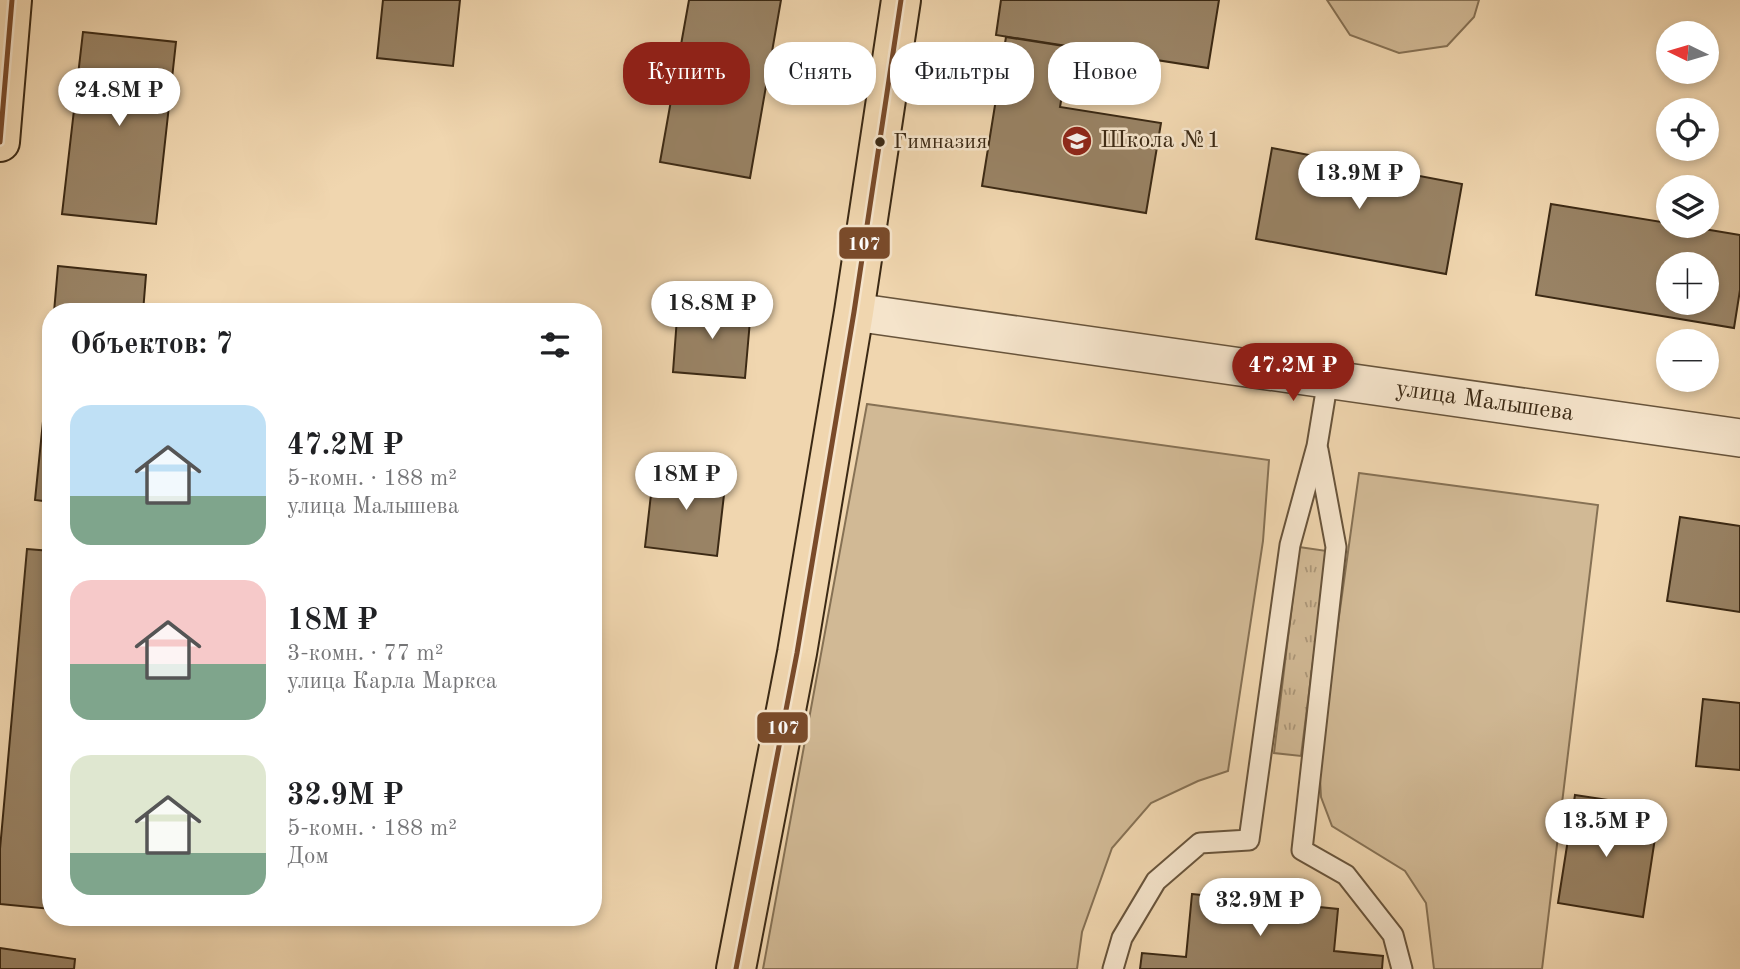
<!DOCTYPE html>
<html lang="ru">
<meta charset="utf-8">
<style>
body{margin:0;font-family:"Old Standard TT",serif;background:#f2f2f2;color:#202124;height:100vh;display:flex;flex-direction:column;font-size:26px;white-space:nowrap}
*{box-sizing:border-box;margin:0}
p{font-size:23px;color:#757577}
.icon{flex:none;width:38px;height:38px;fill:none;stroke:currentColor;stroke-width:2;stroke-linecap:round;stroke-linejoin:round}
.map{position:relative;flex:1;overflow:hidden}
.drawer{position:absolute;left:42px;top:303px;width:560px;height:623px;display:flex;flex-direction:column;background:#fff;border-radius:28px;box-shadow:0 4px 10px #0003}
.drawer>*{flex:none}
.top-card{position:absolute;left:623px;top:42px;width:665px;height:63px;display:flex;gap:14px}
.needle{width:46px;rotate:275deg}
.tools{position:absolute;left:1656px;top:21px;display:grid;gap:14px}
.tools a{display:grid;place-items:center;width:63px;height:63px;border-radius:50%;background:#fff;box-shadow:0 4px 10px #0003;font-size:35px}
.price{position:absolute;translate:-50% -60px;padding:0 16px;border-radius:24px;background:#fff;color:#222;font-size:23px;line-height:46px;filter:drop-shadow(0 2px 4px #0008)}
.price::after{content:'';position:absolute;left:50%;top:42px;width:21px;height:16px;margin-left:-10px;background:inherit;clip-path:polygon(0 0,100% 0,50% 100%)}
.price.on{background:#8f2418;color:#fff}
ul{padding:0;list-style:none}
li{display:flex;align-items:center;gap:21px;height:175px;padding:0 28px}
li span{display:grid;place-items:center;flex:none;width:196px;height:140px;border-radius:21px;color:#555}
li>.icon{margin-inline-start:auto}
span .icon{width:84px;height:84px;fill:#fffc;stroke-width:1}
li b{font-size:30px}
h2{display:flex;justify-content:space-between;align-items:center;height:84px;padding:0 28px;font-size:30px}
.pill{padding:0 24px;border-radius:28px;background:#fff;box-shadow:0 4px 10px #0003;font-size:24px;line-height:63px}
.pill.on{background:#8f2418;color:#fff}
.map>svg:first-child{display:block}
</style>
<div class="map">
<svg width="1740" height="969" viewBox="0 0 1740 969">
<defs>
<pattern id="grass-tufts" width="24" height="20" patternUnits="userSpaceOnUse" patternTransform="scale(1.75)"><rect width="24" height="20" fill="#d1b995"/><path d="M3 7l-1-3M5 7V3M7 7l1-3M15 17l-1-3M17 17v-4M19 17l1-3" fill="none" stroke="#ab9678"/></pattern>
</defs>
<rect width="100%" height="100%" fill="#f0d6af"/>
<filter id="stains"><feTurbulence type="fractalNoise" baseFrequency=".00286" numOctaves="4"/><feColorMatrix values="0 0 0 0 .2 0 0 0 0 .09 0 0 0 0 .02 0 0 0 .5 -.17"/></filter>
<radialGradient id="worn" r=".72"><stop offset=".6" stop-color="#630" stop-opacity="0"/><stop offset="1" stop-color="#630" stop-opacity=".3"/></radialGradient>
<!-- grass -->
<polygon fill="url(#grass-tufts)" stroke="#867154" stroke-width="2" points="1299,547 1327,551 1301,756 1274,753"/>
<!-- green -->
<g fill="#d1b995" stroke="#867154" stroke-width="2">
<polygon points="1327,0 1479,0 1474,17 1447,46 1399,53 1350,35"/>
<polygon points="867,404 1269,460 1263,541 1228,771 1198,781 1151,803 1112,848 1082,932 1077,969 763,969"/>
<polygon points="1359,473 1598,505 1542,969 1434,969 1426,903 1405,871 1332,826 1321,797 1319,760"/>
</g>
<!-- building -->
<g fill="#998365" stroke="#3b2914" stroke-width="2" fill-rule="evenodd">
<polygon points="383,0 460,0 453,66 377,58"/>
<polygon points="689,0 781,0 750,178 660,162"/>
<polygon points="1001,0 1219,0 1208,68 996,35"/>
<polygon points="83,32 176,42 156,224 62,214"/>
<polygon points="1006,37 1070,47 1060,107 1161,123 1146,213 982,186"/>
<polygon points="1272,148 1462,184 1446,274 1256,239"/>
<path d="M1551 204 1668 223V226H1686L1740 235V290L1734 328 1536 295ZM1668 264H1706V303H1668Z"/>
<polygon points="58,266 146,275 143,312 54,312"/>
<polygon points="678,304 751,309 745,378 673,372"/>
<polygon points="51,343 51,502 35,500"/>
<polygon points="654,468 726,477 717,556 645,547"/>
<polygon points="1680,517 1740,526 1740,612 1667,601"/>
<polygon points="27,549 51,551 51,909 0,904 0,849"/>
<polygon points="1703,699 1740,703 1740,770 1696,766"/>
<polygon points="1575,795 1635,804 1631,834 1655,838 1643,917 1558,903"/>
<polygon points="1192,894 1338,909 1334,951 1383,956 1382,969 1140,969 1142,953 1186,957"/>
<polygon points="0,948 75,959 74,969 0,969"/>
</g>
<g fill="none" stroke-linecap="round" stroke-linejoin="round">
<!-- service casing -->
<g stroke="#68543b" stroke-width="23">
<g id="service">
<polyline points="1318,450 1336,547 1302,850 1346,875 1393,935 1402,969"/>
<polyline points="1113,969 1122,938 1156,881 1200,843 1249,840 1290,545 1317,446 1328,379"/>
</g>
</g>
<!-- minor casing -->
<g stroke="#68543b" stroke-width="40">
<g id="minor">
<path id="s1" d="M854 312 1740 438"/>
</g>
</g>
<!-- primary casing -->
<g stroke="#3b2914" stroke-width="42">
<g id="primary">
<polyline points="0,142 12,0"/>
<polyline points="736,969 797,653 854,312 901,0"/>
</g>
</g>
<!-- service -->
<use href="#service" stroke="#f5e4cb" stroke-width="19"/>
<!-- minor -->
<use href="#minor" stroke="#f5e4cb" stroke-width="37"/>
<!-- primary -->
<use href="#primary" stroke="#f0d6af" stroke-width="38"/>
<!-- bus-1 casing -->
<g stroke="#f5e4cb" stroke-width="10">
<g id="bus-1">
<polyline points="0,142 12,0"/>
<polyline points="736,969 797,653 854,312 901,0"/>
</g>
</g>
<!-- bus-1 -->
<use href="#bus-1" stroke="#7a4b2a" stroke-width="5"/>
</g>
<!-- icons -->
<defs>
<g id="school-disc" transform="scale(1.575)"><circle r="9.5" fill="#8f2418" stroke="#f5e4cb"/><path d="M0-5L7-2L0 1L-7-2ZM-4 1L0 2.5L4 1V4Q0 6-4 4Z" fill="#fff"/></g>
</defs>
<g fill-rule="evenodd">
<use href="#school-disc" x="1077" y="141"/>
</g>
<!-- markers -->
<circle fill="#3b2914" stroke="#f5e4cb" stroke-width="2.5" cx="880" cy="142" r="6"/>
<g text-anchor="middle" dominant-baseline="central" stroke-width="5" stroke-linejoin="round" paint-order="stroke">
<!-- bus labels -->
<g font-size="22" fill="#3b2914" stroke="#f5e4cb" text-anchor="start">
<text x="893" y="142">Гимназия</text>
</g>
<!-- poi labels -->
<g font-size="24" fill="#3b2914" stroke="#f5e4cb" text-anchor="start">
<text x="1100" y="141">Школа №1</text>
</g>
<!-- street labels -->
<g font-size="24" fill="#3b2914" stroke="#f5e4cb">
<text stroke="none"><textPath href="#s1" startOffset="637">улица Малышева</textPath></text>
</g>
</g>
<g stroke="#f5e4cb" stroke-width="2.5">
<rect x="838" y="226" width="53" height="34" rx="7" fill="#7a4b2a"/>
<rect x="756" y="711" width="53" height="33" rx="7" fill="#7a4b2a"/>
</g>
<g font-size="19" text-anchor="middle" font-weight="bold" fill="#fff">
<text x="864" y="250">107</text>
<text x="783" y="734">107</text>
</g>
<rect width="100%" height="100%" filter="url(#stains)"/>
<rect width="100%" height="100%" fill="url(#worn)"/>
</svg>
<div class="tools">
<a><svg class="needle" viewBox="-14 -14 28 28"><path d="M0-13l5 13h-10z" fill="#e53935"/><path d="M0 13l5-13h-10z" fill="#757577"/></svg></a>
<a><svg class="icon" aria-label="locate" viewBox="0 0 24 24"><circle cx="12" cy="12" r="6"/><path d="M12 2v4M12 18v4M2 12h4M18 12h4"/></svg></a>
<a><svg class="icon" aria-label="layers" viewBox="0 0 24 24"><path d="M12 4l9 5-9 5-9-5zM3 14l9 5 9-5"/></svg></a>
<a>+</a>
<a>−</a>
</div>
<b class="price" style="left:119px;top:128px">24.8M ₽</b>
<b class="price" style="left:1359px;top:211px">13.9M ₽</b>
<b class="price" style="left:712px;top:341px">18.8M ₽</b>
<b class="price on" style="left:1293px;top:403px">47.2M ₽</b>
<b class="price" style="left:686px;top:512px">18M ₽</b>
<b class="price" style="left:1606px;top:859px">13.5M ₽</b>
<b class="price" style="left:1260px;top:938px">32.9M ₽</b>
<div class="top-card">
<a class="pill on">Купить</a>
<a class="pill">Снять</a>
<a class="pill">Фильтры</a>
<a class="pill">Новое</a>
</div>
<section class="drawer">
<h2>Объектов: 7<svg class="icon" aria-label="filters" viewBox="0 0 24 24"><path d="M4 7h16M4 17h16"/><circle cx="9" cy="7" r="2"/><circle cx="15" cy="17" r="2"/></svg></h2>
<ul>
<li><span style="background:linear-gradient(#bfe0f5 65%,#7fa58c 0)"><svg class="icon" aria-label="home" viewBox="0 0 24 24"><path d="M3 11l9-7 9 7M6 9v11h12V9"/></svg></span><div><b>47.2M ₽</b><p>5-комн. · 188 m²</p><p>улица Малышева</p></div></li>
<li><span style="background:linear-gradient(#f6c9c9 60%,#7fa58c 0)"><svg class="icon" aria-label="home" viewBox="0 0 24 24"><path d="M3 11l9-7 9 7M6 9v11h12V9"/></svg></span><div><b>18M ₽</b><p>3-комн. · 77 m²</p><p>улица Карла Маркса</p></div></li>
<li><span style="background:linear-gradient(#dfe7d0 70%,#7fa58c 0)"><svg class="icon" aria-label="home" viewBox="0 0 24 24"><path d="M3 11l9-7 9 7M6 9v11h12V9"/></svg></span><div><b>32.9M ₽</b><p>5-комн. · 188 m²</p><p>Дом</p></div></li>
</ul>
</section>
</div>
